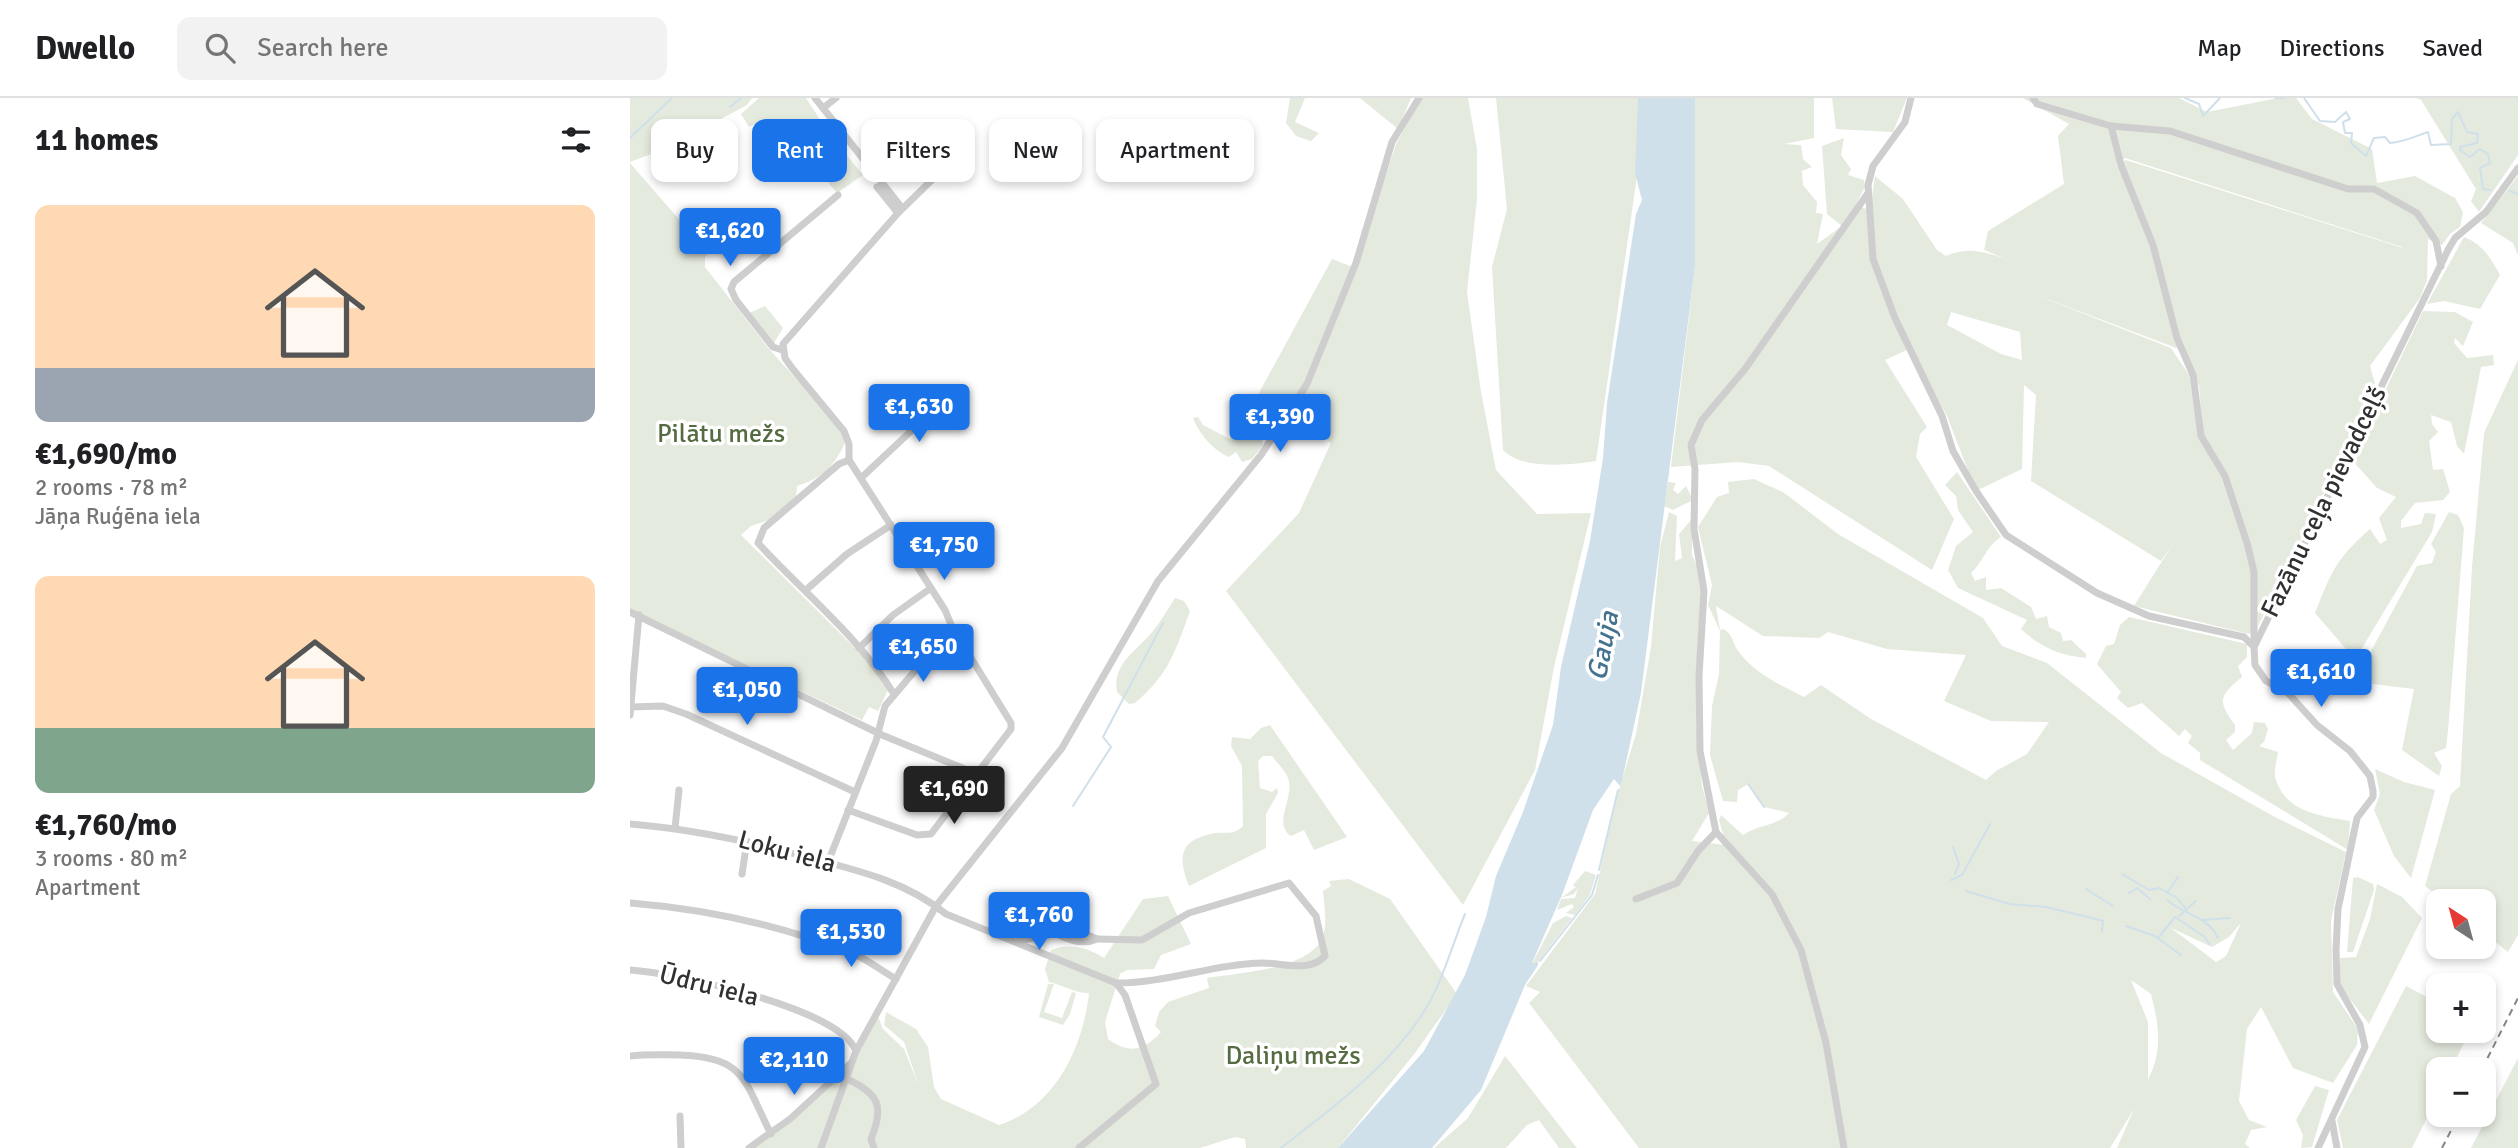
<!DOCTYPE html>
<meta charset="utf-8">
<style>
body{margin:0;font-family:Signika,sans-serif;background:#f2f2f2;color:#202124;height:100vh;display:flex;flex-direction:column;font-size:26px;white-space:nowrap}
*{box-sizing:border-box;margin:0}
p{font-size:23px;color:#757577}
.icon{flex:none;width:38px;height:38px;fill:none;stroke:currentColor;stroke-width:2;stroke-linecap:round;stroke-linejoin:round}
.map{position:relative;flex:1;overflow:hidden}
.panel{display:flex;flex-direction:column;background:#fff;width:630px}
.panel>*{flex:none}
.top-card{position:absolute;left:21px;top:21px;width:665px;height:63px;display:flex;gap:14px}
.needle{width:46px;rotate:324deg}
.fabs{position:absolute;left:1796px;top:791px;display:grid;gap:14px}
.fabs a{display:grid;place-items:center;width:70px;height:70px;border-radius:14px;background:#fff;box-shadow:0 4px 10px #0003;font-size:35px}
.price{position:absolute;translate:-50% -60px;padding:0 16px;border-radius:7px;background:#1a73e8;color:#fff;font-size:23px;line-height:46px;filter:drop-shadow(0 2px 4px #0008)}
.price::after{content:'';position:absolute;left:50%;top:42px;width:21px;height:16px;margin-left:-10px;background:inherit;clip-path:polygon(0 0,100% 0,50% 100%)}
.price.current{background:#222;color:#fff}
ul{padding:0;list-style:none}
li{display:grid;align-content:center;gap:14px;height:371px;padding:0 35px}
li span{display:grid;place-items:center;height:217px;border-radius:14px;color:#555}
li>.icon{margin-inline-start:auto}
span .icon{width:126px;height:126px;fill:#fffc;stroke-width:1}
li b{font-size:30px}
h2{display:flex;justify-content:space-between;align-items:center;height:84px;padding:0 35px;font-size:30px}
.chip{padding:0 24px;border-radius:14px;background:#fff;box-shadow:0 4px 10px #0003;font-size:24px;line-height:63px}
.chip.current{background:#1a73e8;color:#fff}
header{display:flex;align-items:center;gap:42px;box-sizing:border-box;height:98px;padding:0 35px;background:#fff;border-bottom:2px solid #e0e0e0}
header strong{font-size:33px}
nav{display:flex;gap:38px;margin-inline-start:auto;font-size:24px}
.search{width:490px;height:63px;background:#f2f2f2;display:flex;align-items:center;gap:18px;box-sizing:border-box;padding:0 24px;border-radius:14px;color:#757577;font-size:26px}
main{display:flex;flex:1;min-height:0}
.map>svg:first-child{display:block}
</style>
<header>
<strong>Dwello</strong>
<div class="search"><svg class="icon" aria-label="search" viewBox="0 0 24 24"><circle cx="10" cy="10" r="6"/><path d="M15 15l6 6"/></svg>Search here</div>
<nav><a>Map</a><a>Directions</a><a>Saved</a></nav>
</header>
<main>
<section class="panel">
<h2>11 homes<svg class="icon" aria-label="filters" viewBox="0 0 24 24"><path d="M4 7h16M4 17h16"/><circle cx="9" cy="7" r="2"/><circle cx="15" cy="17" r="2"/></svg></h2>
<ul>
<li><span style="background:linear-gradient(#ffd9b3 75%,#9aa5b1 0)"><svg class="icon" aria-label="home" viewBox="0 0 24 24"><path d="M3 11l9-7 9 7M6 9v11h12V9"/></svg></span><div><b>€1,690/mo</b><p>2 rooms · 78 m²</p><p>Jāņa Ruģēna iela</p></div></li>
<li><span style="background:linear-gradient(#ffd9b3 70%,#7fa58c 0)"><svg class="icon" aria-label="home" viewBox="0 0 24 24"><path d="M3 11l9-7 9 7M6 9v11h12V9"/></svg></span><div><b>€1,760/mo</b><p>3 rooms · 80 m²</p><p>Apartment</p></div></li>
</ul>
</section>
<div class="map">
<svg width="1888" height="1050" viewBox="0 0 1888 1050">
<rect width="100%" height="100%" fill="#fff"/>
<!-- green -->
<g fill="#e5eade" fill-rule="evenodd">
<polygon points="0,0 122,0 117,7 61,37 59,42 0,64"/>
<polygon points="129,0 176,0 195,29 187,38 169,38 156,49 149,47 140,55 135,50 147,39 135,21 119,29 111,16"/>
<polygon points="660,0 675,0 665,24 689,35 681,43 666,38 656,25"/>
<polygon points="730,0 781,0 768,31"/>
<path d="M791 0H838L847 51V101L837 194 851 294 866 372 907 416 961 415 924 569 905 672 833 807 596 493 669 415 701 345 674 323 651 344 645 338 666 312 655 308 646 324 636 330 638 338 632 342 633 347 622 361 612 364 606 354 599 359C584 353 569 336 563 320L568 319 573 327 600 341 606 329 621 324 630 293 702 161 725 170 766 46Z"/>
<path d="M866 0H1015L1012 43 966 363C941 367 891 372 873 352L862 169 877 111Z"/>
<path d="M1065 0H1184V40L1154 46 1171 47 1173 61 1182 69 1172 73 1173 87 1187 104 1186 115 1193 116 1187 146 1212 128 1197 116 1192 48 1214 40 1211 57 1221 71 1218 77 1234 82 1235 89 1226 106 1240 113 1245 78 1273 101 1307 152 1316 158C1338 148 1356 154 1379 162L1354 152 1358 133 1434 86 1428 38 1439 26 1393 0H1549L1577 14 1648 0H1666L1682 21 1742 51 1747 85 1785 78 1825 100 1833 114 1830 129 1820 136 1812 147 1798 141 1797 182 1790 200 1740 268 1746 289 1628 528 1625 474 1596 374 1573 336 1569 288 1554 253 1391 191 1541 250 1559 277 1566 324 1595 385 1623 475V533L1619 536 1504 508 1544 444 1531 463 1401 383 1406 297 1394 287 1392 371 1346 393 1317 318 1279 251 1255 262 1297 329 1290 336 1286 359 1324 421 1302 472 1139 368 1108 364 1041 369 1065 169ZM1495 60 1772 149 1773 150 1496 62 1485 68ZM1321 214 1390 234 1392 262 1371 256 1317 227Z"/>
<polygon points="1202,0 1277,0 1263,34 1206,31"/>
<polygon points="1786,0 1888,0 1888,57 1849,114 1841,103 1846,91 1791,2"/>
<polygon points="213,53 233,77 207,95 188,72"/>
<path d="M0 65 54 127 66 131 64 138 70 137 82 153 75 159V169L140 252 204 323 216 342C207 366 191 381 167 388L166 400 145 420 121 428 111 437 250 575 259 590 248 613 239 609 232 622 0 512Z"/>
<polygon points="1888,78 1888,157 1883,145 1851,125"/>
<path d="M1834 139C1853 147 1860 159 1870 177L1850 211 1814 203 1797 206Z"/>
<polygon points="135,208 153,230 144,245 119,215"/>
<path d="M1793 213 1825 214 1843 224 1833 248 1825 240 1824 245 1837 260 1863 257 1864 267 1851 269 1834 356 1827 348 1821 324 1801 317 1802 326 1808 334 1799 343 1803 372 1813 371 1820 394 1813 402 1785 405 1771 423V430L1791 426 1795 415 1806 416 1802 434 1732 550 1723 559 1685 515C1702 473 1705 462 1740 431L1750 446 1757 442 1749 420 1766 399 1747 390 1722 362Z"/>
<polygon points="1888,262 1888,837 1878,854 1853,834 1853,803 1815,803 1795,788 1821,696 1830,688 1842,469 1854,335"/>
<path d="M1327 374 1371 439C1356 448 1354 463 1341 475L1345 483 1356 479V492L1371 490 1401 509 1406 521 1417 518 1419 529 1431 535 1433 543 1441 542 1456 556V560C1430 558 1410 549 1391 531L1397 522 1328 490 1318 472 1326 448 1343 434 1328 412 1326 398 1315 387Z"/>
<path d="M1124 381 1153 394 1208 436 1353 520 1372 548 1417 565 1531 655 1643 718 1716 754 1701 823 1703 894 1728 931 1727 947 1703 985 1663 970 1631 909 1617 931 1609 1003 1619 1022 1637 1029 1621 1032 1615 1046 1620 1050H1487L1504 1011 1480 1050H1009L899 905 910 894 896 888 965 796 985 705 1006 636 1021 549 1030 449 1039 414 1047 418 1045 463 1052 460 1049 436 1062 421V457L1074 482 1066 627 1072 688 1079 715 1062 743 1096 747 1089 722 1091 717 1113 737C1129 726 1146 729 1159 715L1134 709 1118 686 1108 692 1107 704 1093 703 1080 657 1082 608 1089 576 1090 533 1078 507 1082 487 1068 429 1087 399 1099 395 1098 384ZM1086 508 1133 538 1189 540 1198 534 1257 551 1336 557 1314 603 1361 623 1419 624 1397 656 1366 673 1356 682 1241 621 1191 587 1174 599C1151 587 1125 576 1109 554 1102 545 1104 538 1094 531L1090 532ZM1611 825 1596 858 1586 864 1541 830 1582 849 1599 839ZM1501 882 1521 896C1529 927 1533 952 1518 982V924Z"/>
<polygon points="1038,384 1046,385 1043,392 1048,396 1056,388 1063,402 1043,412 1034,408"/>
<polygon points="1819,414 1828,417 1834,430 1818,633 1816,650 1804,655 1812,668 1809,678 1772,652 1784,591 1743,586 1727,579 1787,468 1802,465 1806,454 1801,446"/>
<path d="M545 500 554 503 560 513C545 554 539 576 505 605L499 606 487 594C482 565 507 553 523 533 531 523 538 511 545 500Z"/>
<path d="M1499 519 1617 546V559L1608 568 1612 579C1589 598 1587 603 1605 627V634L1596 642 1603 652 1622 635 1624 624 1635 625 1638 631 1634 644 1629 648 1648 654C1647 662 1643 674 1646 682 1656 714 1691 718 1720 723L1718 752 1570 662V655L1558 645 1562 638 1555 631 1549 638 1512 605 1498 610 1487 600 1491 594 1467 566 1476 548 1484 546 1490 527Z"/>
<path d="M640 627 717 739 684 752 674 732 661 738C642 725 665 700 658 680 655 672 647 665 642 658H633L628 663 630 690 642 694 647 690 648 695 636 716V750L559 788C547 758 550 741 586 735 597 734 604 737 613 728L612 668 601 648 602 639 620 641 631 630Z"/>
<polygon points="1745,671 1774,684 1805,692 1781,780 1764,758 1744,712 1750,696"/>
<polygon points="955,773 966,777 960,797 945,817 936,815 944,809 942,806 927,812 931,801 945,800 948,790 944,796 931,800 946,789 943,787"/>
<polygon points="1728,779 1743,786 1744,792 1723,854 1717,854 1723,780"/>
<path d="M719 781 760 801 827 896 785 955 708 1050H616L615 1041 605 1039 570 1050H119L128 1046 221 965 246 913 253 931 274 951 289 988 274 944 254 927 256 914 286 931 298 949 304 989 311 1001 369 1027C425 1009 453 950 459 895 444 895 433 887 419 884L415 871 421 852C440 845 457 849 474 860L513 801 538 798 561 846 531 857 524 871 497 872 490 876 475 924 478 941C499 957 515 952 531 934L525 928 529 914 538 904 579 890 577 880C606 875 677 872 692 841 698 828 694 807 693 793L701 788 699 783Z"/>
<polygon points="1747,786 1772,799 1792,820 1739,926 1710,888 1710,860 1726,859 1740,821"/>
<polygon points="936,818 942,820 908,864 902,866 923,825"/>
<polygon points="418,886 424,886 414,914 432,920 442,894 446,895 440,916 433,927 409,919"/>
<polygon points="1776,888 1808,905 1808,933 1840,933 1821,971 1808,971 1808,997 1782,1050 1713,1050 1707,1022"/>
<polygon points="875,958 947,1050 929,1050 909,1022 897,1027 876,1050 804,1050 838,1020"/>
<polygon points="1888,960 1888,1050 1841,1050"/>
<polygon points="1685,988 1699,992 1682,1049 1671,1050 1673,1037 1666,1022"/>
</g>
<!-- water -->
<polygon fill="#cfe0eb" points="1008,0 1065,0 1065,169 1011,595 992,683 990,688 984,681 963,712 932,797 902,865 908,864 908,867 895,887 851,992 802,1050 708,1050 794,953 835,877 856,819 866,778 893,714 923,627 931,569 960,443 973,360 977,305 1006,116 1012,102 1005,75"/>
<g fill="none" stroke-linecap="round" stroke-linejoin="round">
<!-- stream -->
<g stroke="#cfe0eb" stroke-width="2">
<polyline points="1555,0 1569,6 1573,18 1590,0"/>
<polyline points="1645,0 1653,0"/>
<path d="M1674 0 1690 23 1705 24 1716 14 1720 21 1713 24 1715 35H1722L1721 45 1736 58 1744 40 1755 39 1760 45C1774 44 1786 38 1798 34L1801 47 1821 46 1822 21 1828 14 1837 34 1848 36 1847 45 1830 49V52L1840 59 1850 51 1858 56 1860 65 1850 70 1853 91 1860 92"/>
<polyline points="100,9 111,0"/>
<polyline points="0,40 42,0"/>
<polyline points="1880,93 1888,96"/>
<polyline points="1118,686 1134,709"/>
<polyline points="443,708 481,649 473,639 533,525"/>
<polyline points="1323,749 1329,766 1325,776"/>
<polyline points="969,772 988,692"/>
<polyline points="1492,776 1519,792 1529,790 1547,800 1555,810"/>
<polyline points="1321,782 1332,777 1360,726"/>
<polyline points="1507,790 1520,801"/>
<polyline points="1456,791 1483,808"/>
<polyline points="1336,793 1380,806 1416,809 1470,822 1473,823 1472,834"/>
<polyline points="1499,795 1506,791"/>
<polyline points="1537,795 1548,779"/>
<path d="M1537 802C1554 817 1579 819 1588 840"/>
<polyline points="1549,818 1566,803"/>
<polyline points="1573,822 1600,820"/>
<polyline points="1496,828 1525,838 1551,857"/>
<polyline points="1528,840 1545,819 1575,839 1579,846"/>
<polyline points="910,863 962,797 968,777"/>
<path d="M651 1050C702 1010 758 970 793 915 812 886 822 847 835 816"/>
</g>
<!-- minor -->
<g stroke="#cecece" stroke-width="7">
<polyline points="185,0 193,10"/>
<polyline points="206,0 193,10 272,110"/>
<polyline points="1281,0 1275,24 1243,68 1238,87 1243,161 1265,220 1312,318 1323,353 1346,393 1376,437 1467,495 1519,518 1614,539 1624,549"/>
<polyline points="1403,0 1407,6 1481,28 1491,67 1523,147 1547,240 1563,277 1571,338 1595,378 1617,445 1624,474 1624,544"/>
<polyline points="1481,28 1540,33 1718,91 1744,91 1787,115 1806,143 1811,168"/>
<polyline points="247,89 268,115"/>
<polyline points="152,252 143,249 106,202 101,191 104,184 208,97"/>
<polyline points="219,362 219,346 214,333 162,270 155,260 153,246 268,115 306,78"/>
<path d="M219 362 209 366 134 430 128 445C174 495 228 538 264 596"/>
<polyline points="231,380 327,290"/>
<polyline points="176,492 217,456 261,427"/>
<polyline points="0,514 252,637 347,676"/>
<polyline points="229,550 263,517 301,490"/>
<polyline points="0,609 33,608 56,616 225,694"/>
<polyline points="0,617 9,517"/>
<polyline points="218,712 287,737 301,736 381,631 381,625 322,529 315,512 219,362"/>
<path d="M0 726C63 731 123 744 184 761 231 773 278 785 316 816L486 885 495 897 526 986 449 1050"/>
<polyline points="45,730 49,692"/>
<polyline points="198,764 246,643 255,608 322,529"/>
<polyline points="112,776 117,743"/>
<polyline points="1006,801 1047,785 1068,753 1086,734"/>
<path d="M0 805C76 811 153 828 224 856 238 862 252 873 266 881"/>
<path d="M467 841 512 842 559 815 659 785 686 818 695 858C679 875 654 865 633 865 584 866 536 885 487 885"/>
<path d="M389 843C419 838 440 827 467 841 454 847 441 843 429 837"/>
<path d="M0 872C45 875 210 910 226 953"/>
<path d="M0 958C17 956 33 957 50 957 116 959 114 983 141 1036"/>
<path d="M217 981C250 996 254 1009 241 1041L244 1050"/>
<polyline points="50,1018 51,1050"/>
<polyline points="1702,1023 1707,1050"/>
<polyline points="119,1050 160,1021 220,966"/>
<polyline points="191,1050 226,953 306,808 432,650 528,483 631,357 677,286 726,165 762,44 789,0"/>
<polyline points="1214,1050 1196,945 1171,852 1142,796 1086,734 1082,714 1070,653 1069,578 1074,493 1064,431 1065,371 1061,347 1072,322 1115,271 1238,95"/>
<polyline points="1688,1050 1735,949 1730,927 1707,886 1706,852 1708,811 1727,720 1743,699 1743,693 1740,678 1720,653 1687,627 1658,595 1636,583 1625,567 1624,549 1818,152 1825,140 1856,114 1888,70"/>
</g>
<!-- rail -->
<g stroke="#868686" stroke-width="2" stroke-dasharray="7 5" stroke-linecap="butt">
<polyline points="1852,971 1888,900"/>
<polyline points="1812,1050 1829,1017"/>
</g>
</g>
<g text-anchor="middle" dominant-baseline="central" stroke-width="7" stroke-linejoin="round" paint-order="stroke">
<!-- park labels -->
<g font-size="26" fill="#556b41" stroke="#fff">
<text x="91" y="336">Pilātu mežs</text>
<text x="663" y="958">Daliņu mežs</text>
</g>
<!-- street labels -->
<g font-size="26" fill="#313131" stroke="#fff">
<text transform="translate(1694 404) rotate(-64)">Fazānu ceļa pievadceļš</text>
<text transform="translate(157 754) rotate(15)">Loku iela</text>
<text transform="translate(79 888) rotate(14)">Ūdru iela</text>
</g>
<!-- water labels -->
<g font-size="28" font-style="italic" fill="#44738f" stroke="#fff">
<text transform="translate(973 548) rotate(-79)">Gauja</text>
</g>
</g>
</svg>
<div class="fabs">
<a><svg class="needle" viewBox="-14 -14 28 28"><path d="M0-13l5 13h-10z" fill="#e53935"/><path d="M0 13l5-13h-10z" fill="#757577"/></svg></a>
<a>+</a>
<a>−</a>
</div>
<b class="price" style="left:100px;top:170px">€1,620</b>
<b class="price" style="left:289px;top:346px">€1,630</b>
<b class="price" style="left:650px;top:356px">€1,390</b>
<b class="price" style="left:314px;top:484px">€1,750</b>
<b class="price" style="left:293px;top:586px">€1,650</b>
<b class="price" style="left:1691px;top:611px">€1,610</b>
<b class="price" style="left:117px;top:629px">€1,050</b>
<b class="price current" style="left:324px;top:728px">€1,690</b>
<b class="price" style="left:409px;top:854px">€1,760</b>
<b class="price" style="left:221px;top:871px">€1,530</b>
<b class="price" style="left:164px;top:999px">€2,110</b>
<div class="top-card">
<a class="chip">Buy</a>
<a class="chip current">Rent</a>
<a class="chip">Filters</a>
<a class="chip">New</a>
<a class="chip">Apartment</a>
</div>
</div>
</main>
